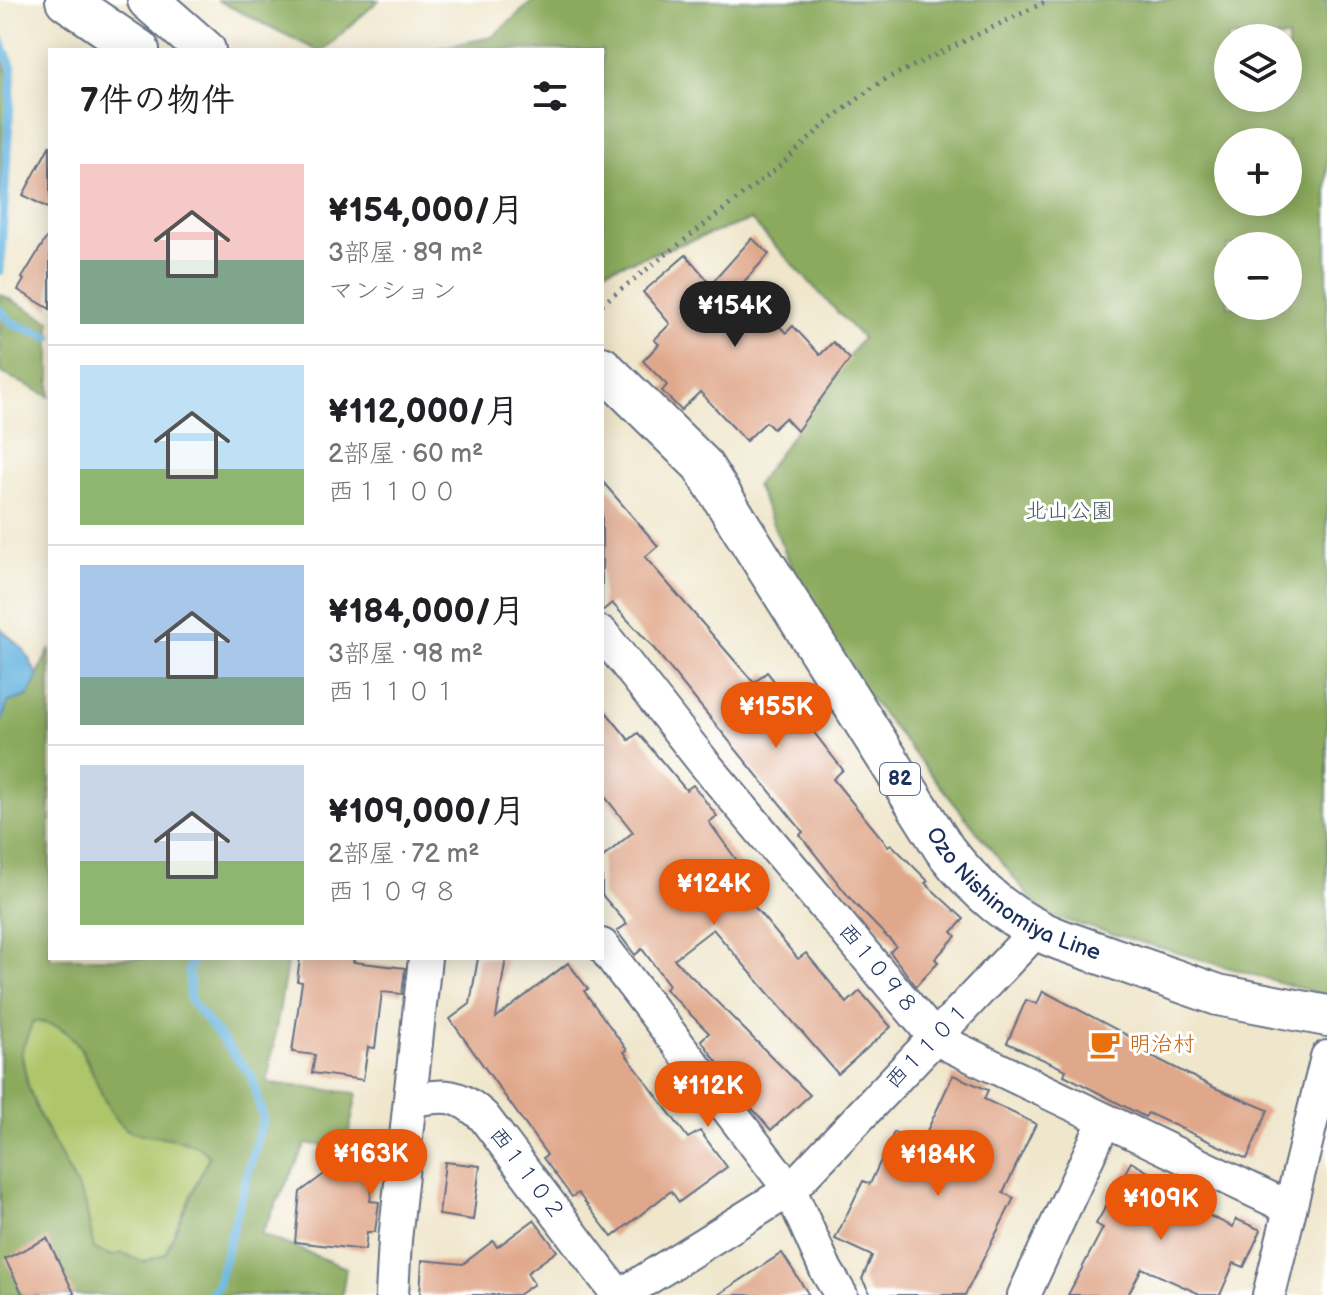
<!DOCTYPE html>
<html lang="ja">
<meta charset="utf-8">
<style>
body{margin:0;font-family:"Balsamiq Sans","Klee One",sans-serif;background:#f6f6f6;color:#202124;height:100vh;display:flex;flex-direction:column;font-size:30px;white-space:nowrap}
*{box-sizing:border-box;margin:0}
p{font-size:26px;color:#757577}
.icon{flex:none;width:44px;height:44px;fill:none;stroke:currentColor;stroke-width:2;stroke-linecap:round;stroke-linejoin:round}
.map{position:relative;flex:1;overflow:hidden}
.details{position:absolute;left:48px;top:48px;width:556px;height:912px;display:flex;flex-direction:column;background:#fff;border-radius:0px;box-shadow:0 4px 20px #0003}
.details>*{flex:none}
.tools{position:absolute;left:1214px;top:24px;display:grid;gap:16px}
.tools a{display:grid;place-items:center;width:88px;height:88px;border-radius:50%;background:#fff;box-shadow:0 4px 20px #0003;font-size:40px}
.price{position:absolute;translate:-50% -68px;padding:0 18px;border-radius:28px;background:#ea580c;color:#fff;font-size:26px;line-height:52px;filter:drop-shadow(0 2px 4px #0008)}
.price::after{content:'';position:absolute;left:50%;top:48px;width:24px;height:18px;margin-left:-12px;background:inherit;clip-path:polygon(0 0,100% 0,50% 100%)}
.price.current{background:#222;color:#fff}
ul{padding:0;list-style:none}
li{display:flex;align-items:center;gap:24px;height:200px;padding:0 32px}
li+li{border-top:2px solid #e0e0e0}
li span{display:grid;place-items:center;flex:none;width:224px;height:160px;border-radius:0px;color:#555}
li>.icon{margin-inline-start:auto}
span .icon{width:96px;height:96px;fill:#fffc;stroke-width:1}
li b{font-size:34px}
h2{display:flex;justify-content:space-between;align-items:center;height:96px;padding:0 32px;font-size:34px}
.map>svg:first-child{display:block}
</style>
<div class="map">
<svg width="1327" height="1295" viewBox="0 0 1327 1295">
<rect width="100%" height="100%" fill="#fff"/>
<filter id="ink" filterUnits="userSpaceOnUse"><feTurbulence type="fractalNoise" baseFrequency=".0125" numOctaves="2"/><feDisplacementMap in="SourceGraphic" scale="16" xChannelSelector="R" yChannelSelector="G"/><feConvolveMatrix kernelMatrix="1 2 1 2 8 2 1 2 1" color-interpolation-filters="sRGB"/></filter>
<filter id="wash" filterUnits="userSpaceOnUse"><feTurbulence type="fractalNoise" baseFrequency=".006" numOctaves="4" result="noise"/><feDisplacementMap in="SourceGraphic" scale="32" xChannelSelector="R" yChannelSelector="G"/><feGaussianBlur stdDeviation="1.8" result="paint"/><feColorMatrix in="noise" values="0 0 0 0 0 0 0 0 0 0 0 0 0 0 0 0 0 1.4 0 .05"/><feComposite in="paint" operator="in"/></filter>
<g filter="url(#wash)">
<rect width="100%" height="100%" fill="#efe6cb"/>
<!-- green -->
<polygon fill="#afc569" stroke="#657a64" stroke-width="2" points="33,1021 56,1025 75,1038 112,1111 126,1129 181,1140 202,1148 209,1156 165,1254 143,1262 123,1253 112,1256 94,1249 85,1202 40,1117 28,1086 21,1052"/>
<!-- forest -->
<g fill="#8baa5d" stroke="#536c5e" stroke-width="2" fill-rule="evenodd">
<polygon points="217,0 379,0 324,50 316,50"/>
<path d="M534 0H1327V996L1043 914 823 640 756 485 862 338 751 220 602 271V50H430L492 37ZM1228 38H1288V98H1228ZM1228 142H1288V202H1228ZM1228 246H1288V306H1228Z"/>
<polygon points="0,54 10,80 0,213"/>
<polygon points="0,294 50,321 50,397 0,372"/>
<path d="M50 648V958H288L267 1083 357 1093 346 1147 306 1144 261 1234 346 1268 342 1295H0V726L8 702 28 696ZM33 1021C41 1022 50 1023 57 1026 95 1045 93 1100 124 1127 141 1142 186 1130 209 1156L165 1254 143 1262 123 1253 112 1256 94 1249 85 1202 40 1117 28 1086 21 1052Z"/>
</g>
<!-- water -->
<polygon fill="#64b3de" stroke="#40719e" stroke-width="2" points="0,628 24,650 38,676 28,696 8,702 0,726"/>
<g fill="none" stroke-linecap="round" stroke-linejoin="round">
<!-- stream -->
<g stroke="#64b3de" stroke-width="9">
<polyline points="0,39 12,68 0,271"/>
<polyline points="0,310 12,323 50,337"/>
<polyline points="194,958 189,968 190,1000 251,1075 263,1118 217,1286 211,1295"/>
</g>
</g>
<g id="blocks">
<!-- building -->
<g fill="#e0a88b">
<polygon points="50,145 50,209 23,195"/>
<polygon points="50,232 50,309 18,290 24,280 22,278"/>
<polygon points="752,238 769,254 741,285 786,333 793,326 820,355 833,342 850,359 797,431 785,418 773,429 766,422 746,441 700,392 681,410 662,391 667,385 643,361 659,344 654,340 670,324 643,292 686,255 711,284"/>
<polygon points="602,481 658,546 645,557 754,683 767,672 843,770 833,779 888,846 891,844 928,881 925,883 964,919 952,932 956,936 935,959 938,962 916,986 890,952 896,946 853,902 800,835 803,832 651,645 612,603 602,611"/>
<polygon points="602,707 629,740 638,733 686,790 693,785 717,816 709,822 749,877 737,886 798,959 806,953 847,1003 860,991 891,1027 838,1074 713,929 674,959 810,1095 771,1130 743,1098 701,1040 709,1033 665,989 669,985 642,949 635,955 617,931 627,924 602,895 602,858 633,832 602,793"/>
<polygon points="300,958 354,958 353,962 405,968 402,994 382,992 375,1048 368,1047 363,1080 312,1073 315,1055 292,1052 302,982 297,981"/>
<polygon points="478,958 506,958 496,1018 568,963 588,989 584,991 627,1050 624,1052 688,1138 700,1131 727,1167 679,1202 671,1191 612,1237 578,1193 572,1197 543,1158 547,1155 450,1019 470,1004"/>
<polygon points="1043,991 1146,1045 1142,1051 1213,1087 1268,1110 1247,1159 1148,1113 1145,1117 1064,1075 1066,1070 1007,1043 1026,1000 1037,1004"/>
<polygon points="953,1075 988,1090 984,1099 1036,1124 1003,1193 1014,1198 965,1295 871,1295 862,1279 872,1256 835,1239 863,1181 870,1184 894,1132 921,1144"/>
<polygon points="445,1162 480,1166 473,1220 439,1215"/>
<polygon points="1131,1162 1171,1185 1165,1195 1233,1227 1236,1219 1261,1230 1244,1267 1234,1263 1220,1295 1202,1295 1142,1268 1128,1295 1068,1295 1103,1228 1096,1224"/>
<polygon points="338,1164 374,1168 370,1201 379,1202 375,1232 367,1232 365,1250 295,1242 300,1192"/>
<polygon points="534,1220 557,1251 527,1273 534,1284 518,1295 420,1295 422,1260 463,1264 493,1241 497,1247"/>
<polygon points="47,1238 75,1295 23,1295 5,1259"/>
<polygon points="782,1253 809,1295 718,1295"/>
</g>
</g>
</g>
<g filter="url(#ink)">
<use href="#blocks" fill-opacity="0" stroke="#656f84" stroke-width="2"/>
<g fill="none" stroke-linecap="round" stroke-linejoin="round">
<!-- minor casing -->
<g stroke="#656f84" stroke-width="36">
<g id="minor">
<polyline points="602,633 704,763 936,1039 1290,1208"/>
<polyline points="602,945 790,1190 826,1270 841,1295"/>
<path d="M411 1100C445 1095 457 1092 484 1117L618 1295"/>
<polyline points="392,1295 395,1240 425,958"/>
<polyline points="621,1295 790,1190 1036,931"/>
<polyline points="1024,1295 1105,1120"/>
<polyline points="1269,1295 1327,1057"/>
</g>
</g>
<!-- major casing -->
<g stroke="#656f84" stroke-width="44">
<g id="major">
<polyline points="66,0 139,50"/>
<polyline points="148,0 205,50"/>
<path id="s1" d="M602 367 702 465 945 850C977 891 1012 922 1061 940L1218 995 1327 1016"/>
</g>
</g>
<!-- path -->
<polyline stroke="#656f84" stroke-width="5" stroke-dasharray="2 6" stroke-linecap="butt" points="602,304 776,169 830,120 880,82 1049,0"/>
<!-- minor -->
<use href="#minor" stroke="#fff" stroke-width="32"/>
<!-- major -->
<use href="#major" stroke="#fff" stroke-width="40"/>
</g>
</g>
<!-- icons -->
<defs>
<g id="cafe-bare" transform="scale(2.4)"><path d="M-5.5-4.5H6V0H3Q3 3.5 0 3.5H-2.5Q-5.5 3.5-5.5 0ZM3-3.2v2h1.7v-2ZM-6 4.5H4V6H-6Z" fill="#e8710a" stroke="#fff" stroke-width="2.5" paint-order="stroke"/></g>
</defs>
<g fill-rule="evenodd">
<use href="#cafe-bare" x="1105" y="1044"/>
</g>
<g text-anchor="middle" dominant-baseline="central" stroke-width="6" stroke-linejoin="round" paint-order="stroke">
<!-- shield labels -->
<rect fill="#fff" stroke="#5f6d8e" stroke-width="2" x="880" y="763" width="40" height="32" rx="6"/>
<g font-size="20" font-weight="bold" fill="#1b2f5e">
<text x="900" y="779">82</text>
</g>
<!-- park labels -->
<g font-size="22" fill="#475c61" stroke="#fff">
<text x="1069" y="511">北山公園</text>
</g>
<!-- street labels -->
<g font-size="22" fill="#1b2f5e" stroke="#fff">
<text stroke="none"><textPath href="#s1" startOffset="678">Ozo Nishinomiya Line</textPath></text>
<text transform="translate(878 969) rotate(50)">西１０９８</text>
<text transform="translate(928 1046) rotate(-46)">西１１０１</text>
<text transform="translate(527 1174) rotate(53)">西１１０２</text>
</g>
<!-- food labels -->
<g font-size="22" fill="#c56008" stroke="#fff" text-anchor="start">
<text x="1129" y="1044">明治村</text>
</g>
</g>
</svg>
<div class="tools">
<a><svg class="icon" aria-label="layers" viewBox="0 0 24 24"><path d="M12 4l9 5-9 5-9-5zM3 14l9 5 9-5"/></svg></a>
<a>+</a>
<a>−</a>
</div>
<b class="price current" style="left:735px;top:349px">¥154K</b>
<b class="price" style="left:776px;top:750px">¥155K</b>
<b class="price" style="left:714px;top:927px">¥124K</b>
<b class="price" style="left:708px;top:1129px">¥112K</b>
<b class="price" style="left:371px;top:1197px">¥163K</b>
<b class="price" style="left:938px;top:1198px">¥184K</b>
<b class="price" style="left:1161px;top:1242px">¥109K</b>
<section class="details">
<h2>7件の物件<svg class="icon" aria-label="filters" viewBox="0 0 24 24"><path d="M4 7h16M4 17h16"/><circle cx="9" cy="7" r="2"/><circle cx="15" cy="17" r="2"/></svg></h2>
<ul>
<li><span style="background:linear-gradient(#f6c9c9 60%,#7fa58c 0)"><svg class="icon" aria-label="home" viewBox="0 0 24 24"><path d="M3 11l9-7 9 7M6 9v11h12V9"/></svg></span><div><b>¥154,000/月</b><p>3部屋 · 89 m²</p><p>マンション</p></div></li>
<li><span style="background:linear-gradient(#bfe0f5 65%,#8fb573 0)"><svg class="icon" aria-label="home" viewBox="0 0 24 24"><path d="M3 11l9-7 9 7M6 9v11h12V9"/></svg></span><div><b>¥112,000/月</b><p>2部屋 · 60 m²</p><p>西１１００</p></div></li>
<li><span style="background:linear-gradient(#a9c7e8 70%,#7fa58c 0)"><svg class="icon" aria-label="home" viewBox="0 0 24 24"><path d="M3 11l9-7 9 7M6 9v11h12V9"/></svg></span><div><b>¥184,000/月</b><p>3部屋 · 98 m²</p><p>西１１０１</p></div></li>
<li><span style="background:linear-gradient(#c9d6e8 60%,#8fb573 0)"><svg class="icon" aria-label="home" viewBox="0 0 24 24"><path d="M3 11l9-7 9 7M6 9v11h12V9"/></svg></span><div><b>¥109,000/月</b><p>2部屋 · 72 m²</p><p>西１０９８</p></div></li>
</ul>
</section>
</div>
